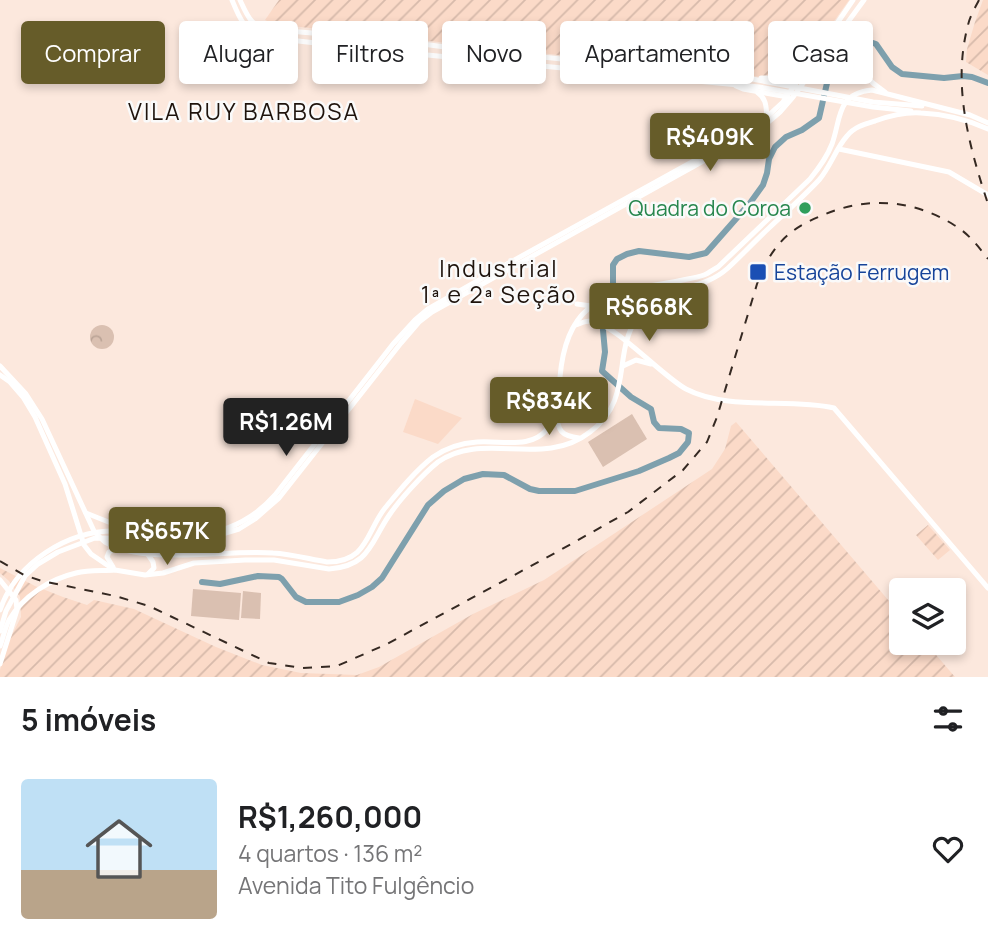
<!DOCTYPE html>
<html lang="pt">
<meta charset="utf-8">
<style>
body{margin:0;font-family:Manrope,sans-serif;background:#f2f2f2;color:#202124;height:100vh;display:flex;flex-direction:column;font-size:26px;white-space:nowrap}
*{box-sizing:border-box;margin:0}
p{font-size:23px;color:#757577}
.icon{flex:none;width:38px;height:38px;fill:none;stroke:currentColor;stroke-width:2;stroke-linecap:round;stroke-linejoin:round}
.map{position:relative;height:677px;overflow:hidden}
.sheet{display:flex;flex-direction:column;background:#fff;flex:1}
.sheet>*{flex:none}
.banner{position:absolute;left:21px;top:21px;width:947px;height:63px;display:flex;gap:14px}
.fabs{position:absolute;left:889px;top:578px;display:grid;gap:14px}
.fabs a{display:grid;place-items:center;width:77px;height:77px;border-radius:7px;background:#fff;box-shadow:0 4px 10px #0003;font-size:35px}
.price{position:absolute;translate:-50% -60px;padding:0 16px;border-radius:7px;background:#665c29;color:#fff;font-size:23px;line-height:46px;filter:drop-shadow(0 2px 4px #0008)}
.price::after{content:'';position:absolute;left:50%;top:42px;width:21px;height:16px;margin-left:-10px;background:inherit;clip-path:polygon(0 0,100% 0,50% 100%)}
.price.selected{background:#222;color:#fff}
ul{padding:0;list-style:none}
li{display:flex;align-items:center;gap:21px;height:175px;padding:0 21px}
li span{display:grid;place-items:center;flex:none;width:196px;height:140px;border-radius:7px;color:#555}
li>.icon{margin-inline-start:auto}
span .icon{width:84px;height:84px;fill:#fffc;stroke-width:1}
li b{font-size:30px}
h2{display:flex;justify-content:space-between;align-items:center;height:84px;padding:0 21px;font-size:30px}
.tag{padding:0 24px;border-radius:7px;background:#fff;box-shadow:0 4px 10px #0003;font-size:24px;line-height:63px}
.tag.selected{background:#665c29;color:#fff}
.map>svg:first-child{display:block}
</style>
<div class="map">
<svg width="988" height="677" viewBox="0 0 988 677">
<defs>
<pattern id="industrial-furrows" width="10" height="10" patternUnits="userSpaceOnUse" patternTransform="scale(1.75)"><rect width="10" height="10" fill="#fbdac8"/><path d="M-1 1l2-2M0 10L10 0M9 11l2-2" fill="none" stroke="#d7baab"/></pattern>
<pattern id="forest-crowns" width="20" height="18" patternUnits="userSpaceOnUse" patternTransform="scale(1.75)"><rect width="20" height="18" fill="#dac0b1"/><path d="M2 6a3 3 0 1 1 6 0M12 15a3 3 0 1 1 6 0" fill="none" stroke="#bba497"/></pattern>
</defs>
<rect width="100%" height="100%" fill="#fce8dd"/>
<!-- built -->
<polygon fill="#fbdac8" points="415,399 462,418 438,444 403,432"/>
<!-- industrial -->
<g fill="url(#industrial-furrows)">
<polygon points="279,0 849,0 803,65 772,78 273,24 265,20"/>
<polygon points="983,0 988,0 988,75 966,62 967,49 975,22"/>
<polygon points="736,422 901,615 901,642 925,642 955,677 0,677 0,670 8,643 21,617 20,597 9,581 0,573 0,568 35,586 63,597 87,605 94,600 134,609 216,647 262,665 301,673 357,675 379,667 473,614 544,580 712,469 725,449 731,426"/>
<polygon points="928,525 950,550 938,560 916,535"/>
</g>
<!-- forest -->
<circle fill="url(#forest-crowns)" cx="102" cy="337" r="12"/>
<!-- pitch -->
<g fill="#dac0b1">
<polygon points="632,414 647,439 603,467 588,442"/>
<polygon points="193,589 241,593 239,620 191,616"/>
<polygon points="243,591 261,593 260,619 241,618"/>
</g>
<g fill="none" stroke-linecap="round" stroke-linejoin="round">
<!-- river -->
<polyline stroke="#7ea0ad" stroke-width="6" points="202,582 220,584 258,576 279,577 282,579 296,597 306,602 339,602 358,595 372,587 382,578 428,505 444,491 464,479 483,474 504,475 530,489 539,491 575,491 639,471 669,458 679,453 688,442 689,433 681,429 659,428 654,422 651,409 631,397 602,371 605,352 603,330 613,293 613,265 617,259 627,254 639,251 689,257 706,253 750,203 763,185 767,173 769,159 775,147 786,137 802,130 819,118 830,70 838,58 857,42 867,41 876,44 892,67 902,74 944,78 963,76 972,77 988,83"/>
<!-- secondary -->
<g stroke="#fff" stroke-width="5">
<path d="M232 0C239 17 244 31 263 37L386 51 759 87 873 107 911 111"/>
<path d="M240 0C246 13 250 24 264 29L384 39 445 47 747 78 873 102 922 106"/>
<path d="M849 24C836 54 862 76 885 92"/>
<path d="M761 78C780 78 789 78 804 67"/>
<polyline points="736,86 743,89 788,97"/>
<path d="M758 93C767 99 766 108 767 118"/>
<polyline points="839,149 949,172 988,195"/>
<polyline points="577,304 591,306"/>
<path d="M575 325C579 324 585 321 590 321 613 322 662 376 686 389 728 411 789 398 834 408L988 588"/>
<path d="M0 366 26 394 42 419 94 531C98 535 101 539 105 542 147 566 226 549 273 553 291 554 309 559 327 562 368 562 366 532 385 508 399 491 415 471 433 457 446 448 461 443 477 442 501 440 532 450 548 428 559 415 559 394 560 377 562 354 569 325 588 309 612 288 648 287 678 281 687 279 696 278 704 275 709 273 714 269 718 267L810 179C819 168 827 157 832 144 841 120 836 93 872 90L970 115 988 123"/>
<polyline points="623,366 636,360 651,364"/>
<path d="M0 375 10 382 23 397 35 417 65 484 84 545 91 554 107 565 115 570 145 575 163 573 194 563 245 560H274L329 569C369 566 370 544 388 517 399 500 423 474 438 462 483 430 543 469 590 432 634 399 612 354 637 318 663 281 698 295 728 268 742 255 755 241 769 228 786 212 803 197 819 180 831 166 836 148 847 136 854 127 865 124 875 121 889 116 906 112 921 113 944 114 968 120 988 129"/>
<path d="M557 413C557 431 562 436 579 438"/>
<polyline points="86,513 121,527 150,527 167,534"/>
<polyline points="147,553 153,562 154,568 148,574"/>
<polyline points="113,567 107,557 109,552 119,548"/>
<polyline points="0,580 16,600 17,610 0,664"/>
<path d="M0 610C16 563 67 530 117 531 134 532 152 535 170 536 210 539 249 525 275 495L393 344 415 320 428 309 500 268 757 126 783 102 853 0"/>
<polyline points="0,631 6,611 25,576 38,564 58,552 95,538 202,540 239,529 255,519 279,498 401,343 419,322 432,312 759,130 780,112 793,97 864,0"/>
<path d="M0 646C3 638 5 628 9 620 23 596 50 579 76 573 89 570 102 571 115 570"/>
</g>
<!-- rail -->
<g stroke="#352922" stroke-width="2" stroke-dasharray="9 9" stroke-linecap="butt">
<path d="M979 0C975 8 970 16 968 25 952 85 969 146 988 204"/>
<path d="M0 561 24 575 42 581 115 596 149 606 269 663 302 668 337 666 387 644 555 553 628 512 683 470 707 442 717 417 757 284C764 264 775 244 793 231 801 225 811 220 821 216 865 196 913 199 954 225 968 233 978 246 988 259"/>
</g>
</g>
<!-- markers -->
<circle fill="#2e9e5b" stroke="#fafafa" stroke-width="2.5" cx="805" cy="208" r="7"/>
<rect fill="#1a4fb4" stroke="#fafafa" stroke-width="2.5" x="749" y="263" width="18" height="18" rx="3.5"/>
<g text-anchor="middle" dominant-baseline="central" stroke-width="5" stroke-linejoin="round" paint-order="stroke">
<!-- leisure labels -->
<g font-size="21" fill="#27864d" stroke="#fafafa" text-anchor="end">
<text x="791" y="208">Quadra do Coroa</text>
</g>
<!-- transit labels -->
<g font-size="21" fill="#164399" stroke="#fafafa" text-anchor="start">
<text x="774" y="272">Estação Ferrugem</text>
</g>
<!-- neighbourhood labels -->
<g font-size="23" letter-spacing="2" fill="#1e130c" stroke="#fafafa">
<text x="244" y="111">VILA RUY BARBOSA</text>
<text x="499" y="268">Industrial<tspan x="499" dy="26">1ª e 2ª Seção</tspan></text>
</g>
</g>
</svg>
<div class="fabs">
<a><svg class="icon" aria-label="layers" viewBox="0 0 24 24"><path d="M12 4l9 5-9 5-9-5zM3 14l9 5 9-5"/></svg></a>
</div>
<b class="price" style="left:710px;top:173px">R$409K</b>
<b class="price" style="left:649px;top:343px">R$668K</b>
<b class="price" style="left:549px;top:437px">R$834K</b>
<b class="price selected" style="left:286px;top:458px">R$1.26M</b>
<b class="price" style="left:167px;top:567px">R$657K</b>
<div class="banner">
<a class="tag selected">Comprar</a>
<a class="tag">Alugar</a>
<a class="tag">Filtros</a>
<a class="tag">Novo</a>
<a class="tag">Apartamento</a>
<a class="tag">Casa</a>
</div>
</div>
<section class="sheet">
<h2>5 imóveis<svg class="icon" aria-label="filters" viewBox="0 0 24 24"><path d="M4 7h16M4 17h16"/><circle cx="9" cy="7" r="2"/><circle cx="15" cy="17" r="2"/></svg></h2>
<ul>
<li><span style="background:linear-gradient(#bfe0f5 65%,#b9a48a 0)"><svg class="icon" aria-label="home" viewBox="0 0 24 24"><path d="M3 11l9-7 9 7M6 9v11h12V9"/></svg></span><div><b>R$1,260,000</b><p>4 quartos · 136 m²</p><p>Avenida Tito Fulgêncio</p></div><svg class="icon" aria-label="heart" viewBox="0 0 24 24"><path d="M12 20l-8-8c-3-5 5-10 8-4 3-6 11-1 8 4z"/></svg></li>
</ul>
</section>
